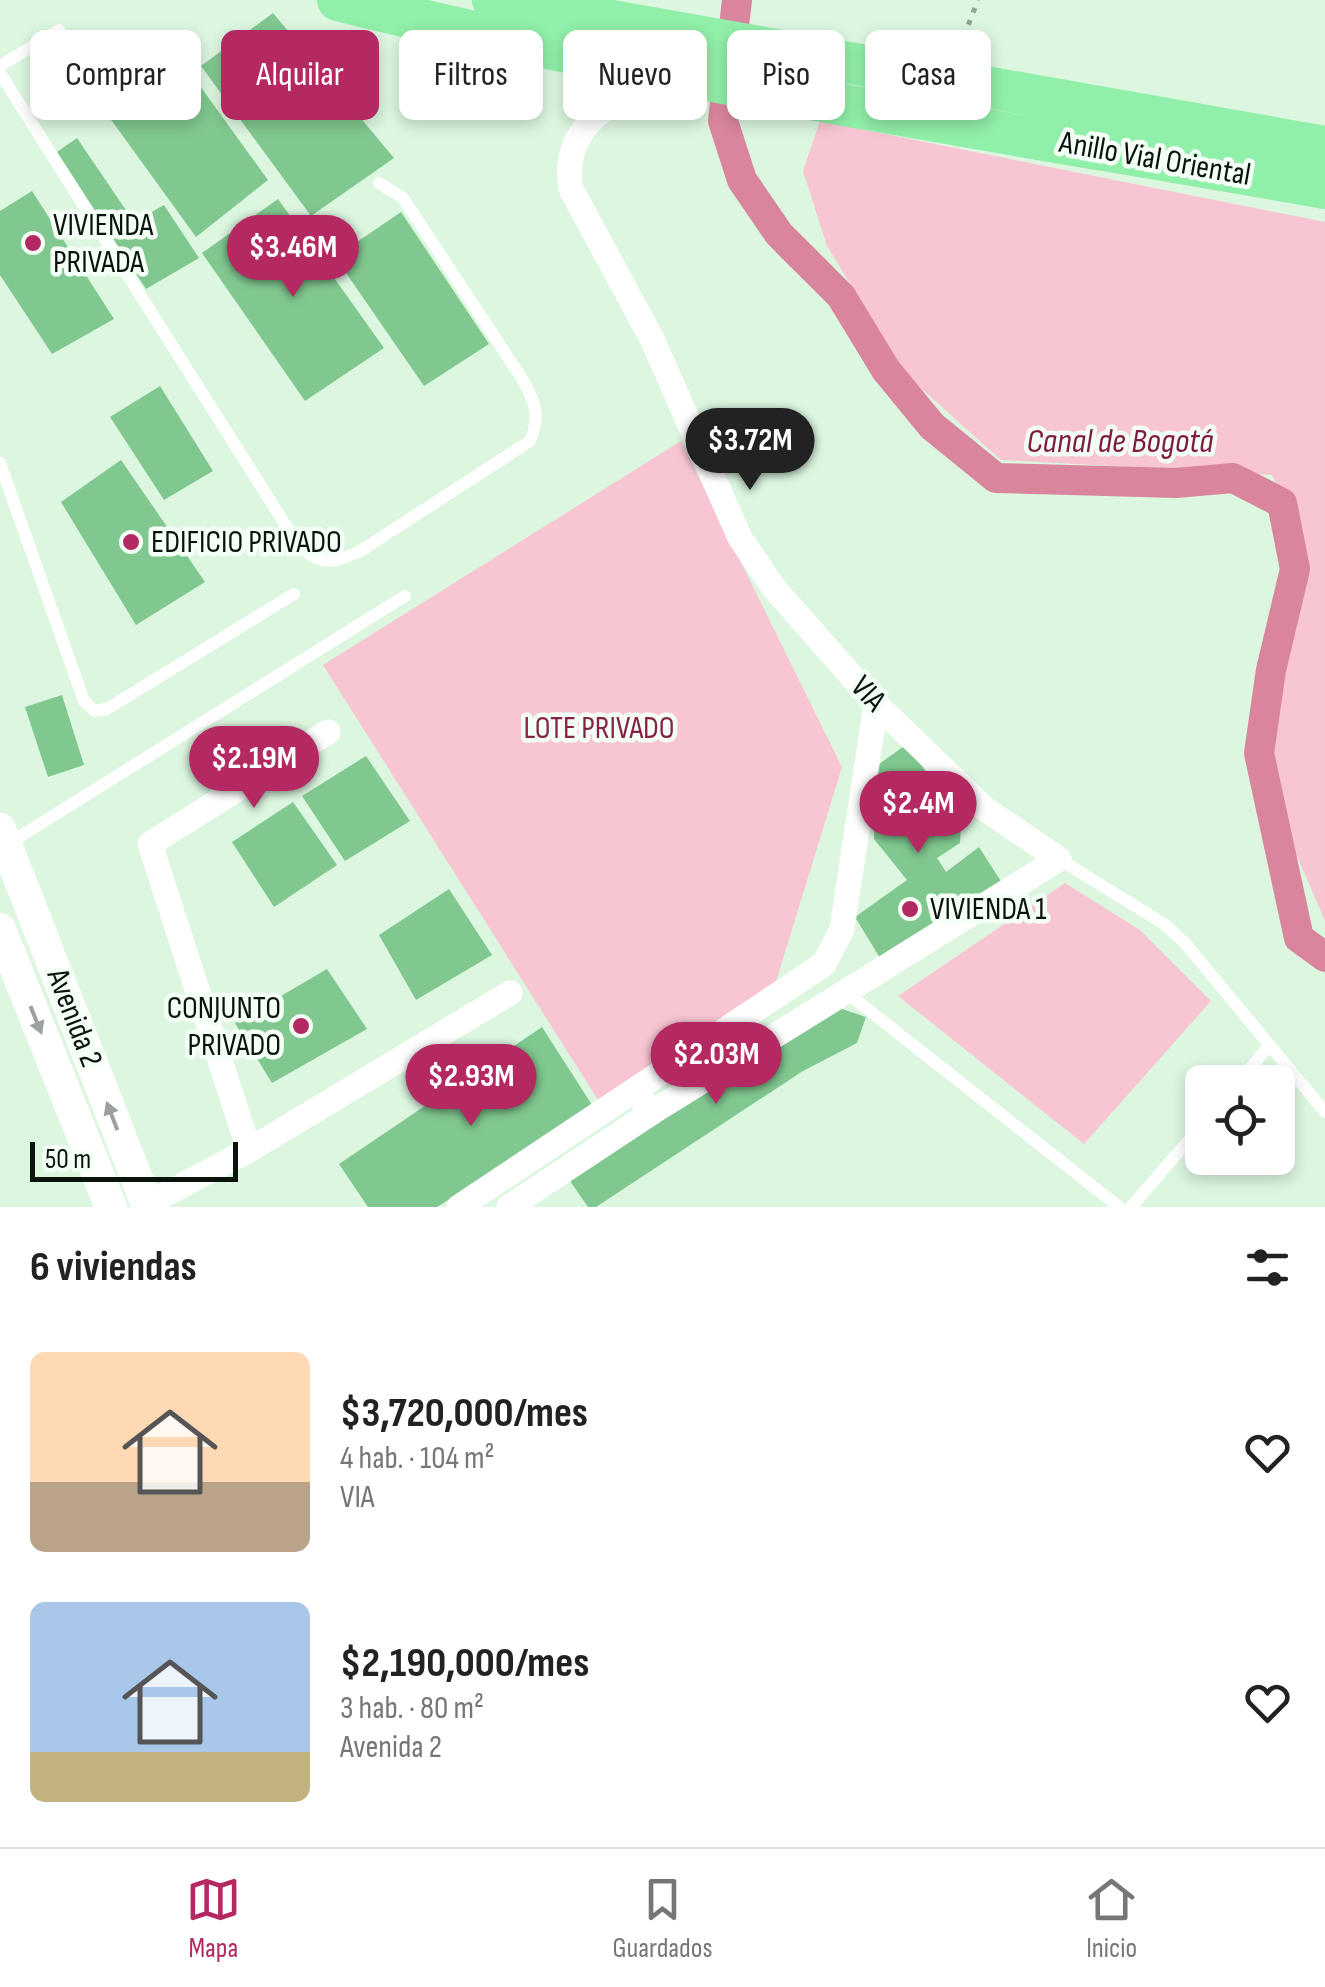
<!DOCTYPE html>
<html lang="es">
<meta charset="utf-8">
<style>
body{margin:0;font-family:"Sofia Sans Condensed",sans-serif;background:#f2f2f2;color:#222;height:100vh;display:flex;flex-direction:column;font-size:38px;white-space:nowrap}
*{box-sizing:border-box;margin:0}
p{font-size:32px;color:#767676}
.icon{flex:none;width:55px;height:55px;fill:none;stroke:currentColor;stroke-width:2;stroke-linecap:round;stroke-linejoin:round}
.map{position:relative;height:1207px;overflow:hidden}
.drawer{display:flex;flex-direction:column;background:#fff;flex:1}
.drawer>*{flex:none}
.guide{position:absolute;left:30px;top:30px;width:1265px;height:90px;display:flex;gap:20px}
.buttons{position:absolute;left:1185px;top:1065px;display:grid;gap:20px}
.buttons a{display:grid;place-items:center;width:110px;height:110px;border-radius:15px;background:#fff;box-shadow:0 5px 15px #0003;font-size:50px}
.scale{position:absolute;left:30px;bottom:25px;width:208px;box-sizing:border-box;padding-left:10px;border:5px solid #0a130c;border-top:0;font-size:28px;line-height:35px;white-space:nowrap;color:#0a130c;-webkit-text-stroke:8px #f4fff6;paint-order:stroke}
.price{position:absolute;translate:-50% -85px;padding:0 22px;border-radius:35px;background:#b52963;color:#fff;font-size:32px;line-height:65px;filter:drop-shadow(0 2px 5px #0008)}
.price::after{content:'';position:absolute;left:50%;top:60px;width:30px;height:22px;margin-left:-15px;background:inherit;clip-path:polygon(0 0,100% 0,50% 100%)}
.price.active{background:#222;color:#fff}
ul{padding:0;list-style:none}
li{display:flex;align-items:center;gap:30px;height:250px;padding:0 30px}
li span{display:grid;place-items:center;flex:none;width:280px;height:200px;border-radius:15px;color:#555}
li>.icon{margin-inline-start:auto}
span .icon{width:120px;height:120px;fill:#fffc;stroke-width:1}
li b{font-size:42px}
h2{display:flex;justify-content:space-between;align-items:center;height:120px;padding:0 30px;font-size:42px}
.chip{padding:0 35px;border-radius:15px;background:#fff;box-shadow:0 5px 15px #0003;font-size:35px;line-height:90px}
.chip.active{background:#b52963;color:#fff}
.menu{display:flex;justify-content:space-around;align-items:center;height:140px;border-top:2px solid #e0e0e0;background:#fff;font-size:28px;color:#767676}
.menu a{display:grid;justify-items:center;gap:5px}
.menu .active{color:#b52963}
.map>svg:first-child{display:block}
</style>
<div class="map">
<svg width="1325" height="1207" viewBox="0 0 1325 1207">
<rect width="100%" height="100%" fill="#dcf6e0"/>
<!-- green -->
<g fill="#f8c6d3">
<polygon points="820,121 1325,222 1325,921 1264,779 1302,538 1272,475 1001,460 905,374 827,246 803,171"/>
<polygon points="681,441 842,767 774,988 598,1100 323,665"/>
<polygon points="1065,883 1140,930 1211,1001 1084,1144 898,996"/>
</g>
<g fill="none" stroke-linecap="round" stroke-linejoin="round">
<!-- canal -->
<polyline stroke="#d9859d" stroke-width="30" points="737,0 723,121 742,180 779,234 841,296 886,370 932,426 996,478 1176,483 1233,478 1282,503 1295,569 1271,670 1259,753 1299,938 1325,957"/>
</g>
<!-- building -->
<g fill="#81c890">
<polygon points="273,13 394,158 311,216 201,66"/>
<polygon points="179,57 268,180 196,237 104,110"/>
<polygon points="77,138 134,222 164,205 199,258 146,289 57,152"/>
<polygon points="32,191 114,319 52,354 0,275 0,211"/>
<polygon points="278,199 384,348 305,401 202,253"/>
<polygon points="401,212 489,344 424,386 335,257"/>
<polygon points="160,386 213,471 164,500 110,417"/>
<polygon points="121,460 205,582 136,625 61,502"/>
<polygon points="62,695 84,765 48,777 25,707"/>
<polygon points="907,744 961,824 960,843 937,858 946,872 979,847 1002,883 880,958 855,917 907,880 874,839 875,767"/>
<polygon points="366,756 410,821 345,861 302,796"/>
<polygon points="293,802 337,865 274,907 232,842"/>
<polygon points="449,889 492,955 416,1000 379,935"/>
<polygon points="327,969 367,1029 272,1083 235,1023"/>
<polygon points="839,1008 866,1017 857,1043 803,1071 596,1207 588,1207 568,1178"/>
<polygon points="542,1027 594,1108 437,1207 368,1207 339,1164"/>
</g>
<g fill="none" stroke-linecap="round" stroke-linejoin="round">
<!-- path -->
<polyline stroke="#90a493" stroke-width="5" stroke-dasharray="5 8" stroke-linecap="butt" points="959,49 978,0"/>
<!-- service -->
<g stroke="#fff" stroke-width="12">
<polyline points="0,66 59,30"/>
<path d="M0 73 295 540C317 567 333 565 362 550L530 441C541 415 535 401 521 377L403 198 379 183"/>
<polyline points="0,463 84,701 95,711 107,709 294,594"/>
<polyline points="8,844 405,596"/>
<polyline points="1059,859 1164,924 1184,942 1325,1112"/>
<polyline points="847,993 1119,1207"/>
<polyline points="1239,1082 1268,1047"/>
<polyline points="1131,1207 1202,1125"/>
</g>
<!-- minor -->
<g stroke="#fff" stroke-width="25">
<path d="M637 1093 651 1113 1059 859 985 809 876 704 774 588 740 538 652 339 571 189C559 123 618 100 666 71"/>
<polyline points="249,1150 150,844 328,732"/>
<polyline points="147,1204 249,1150 510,993"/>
<polyline points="459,1207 824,964 842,929 876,704"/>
<polyline points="509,1207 651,1113"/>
</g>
<!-- tertiary -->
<g stroke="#fff" stroke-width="32">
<polyline points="0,829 148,1207"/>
<polyline points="0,929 111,1207"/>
</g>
<!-- trunk -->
<g stroke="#90efa8" stroke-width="42">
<path d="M338 0C663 81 995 130 1325 188"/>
<polyline points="493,0 1325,147"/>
</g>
</g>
<!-- one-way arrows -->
<defs><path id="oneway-solid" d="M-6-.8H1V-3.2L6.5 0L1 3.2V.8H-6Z" transform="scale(2.5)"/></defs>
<g fill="#9da19e">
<use href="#oneway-solid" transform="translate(36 1020) rotate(68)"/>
<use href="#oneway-solid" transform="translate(112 1116) rotate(-111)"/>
</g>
<!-- markers -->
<g fill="#b52963" stroke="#f4fff6" stroke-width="4">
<circle cx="33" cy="243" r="10"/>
<circle cx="131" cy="542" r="10"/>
<circle cx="910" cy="909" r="10"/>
<circle cx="301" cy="1026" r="10"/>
</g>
<g text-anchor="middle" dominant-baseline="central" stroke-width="9" stroke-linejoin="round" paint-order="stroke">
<!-- street labels -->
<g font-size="32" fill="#0a130c" stroke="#f4fff6">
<text transform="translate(1155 159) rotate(10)">Anillo Vial Oriental</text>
<text transform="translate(868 694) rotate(47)">VIA</text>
<text transform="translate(74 1018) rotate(69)">Avenida 2</text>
</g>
<!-- poi labels -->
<g font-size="32" fill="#0a130c" stroke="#f4fff6" text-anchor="start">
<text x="53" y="225">VIVIENDA<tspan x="53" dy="37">PRIVADA</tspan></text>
<text x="151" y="542">EDIFICIO PRIVADO</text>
<text x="930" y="909">VIVIENDA 1</text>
<text x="281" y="1008" text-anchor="end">CONJUNTO<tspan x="281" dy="37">PRIVADO</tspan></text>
</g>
<!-- park labels -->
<g font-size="32" fill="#852249" stroke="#f4fff6">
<text x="599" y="728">LOTE PRIVADO</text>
</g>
<!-- water labels -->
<g font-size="35" font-style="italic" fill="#7f1b44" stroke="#f4fff6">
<text x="1120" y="441">Canal de Bogotá</text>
</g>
</g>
</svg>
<div class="buttons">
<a><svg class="icon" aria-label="locate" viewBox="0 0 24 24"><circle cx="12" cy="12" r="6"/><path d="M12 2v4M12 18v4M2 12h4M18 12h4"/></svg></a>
</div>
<div class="scale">50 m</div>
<b class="price" style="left:293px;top:300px">$3.46M</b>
<b class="price active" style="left:750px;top:493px">$3.72M</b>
<b class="price" style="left:254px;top:811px">$2.19M</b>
<b class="price" style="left:918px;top:856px">$2.4M</b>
<b class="price" style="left:716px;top:1107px">$2.03M</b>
<b class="price" style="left:471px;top:1129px">$2.93M</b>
<div class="guide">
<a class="chip">Comprar</a>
<a class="chip active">Alquilar</a>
<a class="chip">Filtros</a>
<a class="chip">Nuevo</a>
<a class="chip">Piso</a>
<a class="chip">Casa</a>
</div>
</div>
<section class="drawer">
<h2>6 viviendas<svg class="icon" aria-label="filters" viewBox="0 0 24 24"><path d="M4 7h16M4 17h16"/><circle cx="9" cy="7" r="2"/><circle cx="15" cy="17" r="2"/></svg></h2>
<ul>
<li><span style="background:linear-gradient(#ffd9b3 65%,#b9a48a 0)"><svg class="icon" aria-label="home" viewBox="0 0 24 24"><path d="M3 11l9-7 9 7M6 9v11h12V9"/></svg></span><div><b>$3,720,000/mes</b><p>4 hab. · 104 m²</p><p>VIA</p></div><svg class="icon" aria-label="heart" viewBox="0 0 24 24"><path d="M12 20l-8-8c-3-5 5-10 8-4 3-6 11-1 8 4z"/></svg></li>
<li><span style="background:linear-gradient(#a9c7e8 75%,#c2b280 0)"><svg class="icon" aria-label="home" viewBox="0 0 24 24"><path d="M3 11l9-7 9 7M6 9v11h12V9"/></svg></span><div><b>$2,190,000/mes</b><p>3 hab. · 80 m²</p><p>Avenida 2</p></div><svg class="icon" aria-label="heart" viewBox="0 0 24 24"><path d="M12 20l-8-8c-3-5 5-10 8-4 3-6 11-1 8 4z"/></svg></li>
</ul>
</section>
<nav class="menu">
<a class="active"><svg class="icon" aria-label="map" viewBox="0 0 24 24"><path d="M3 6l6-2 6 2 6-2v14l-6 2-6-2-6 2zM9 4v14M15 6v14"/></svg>Mapa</a>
<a><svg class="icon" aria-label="saved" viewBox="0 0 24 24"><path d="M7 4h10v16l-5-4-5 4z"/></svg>Guardados</a>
<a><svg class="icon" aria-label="home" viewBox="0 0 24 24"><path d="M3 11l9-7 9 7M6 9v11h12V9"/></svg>Inicio</a>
</nav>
